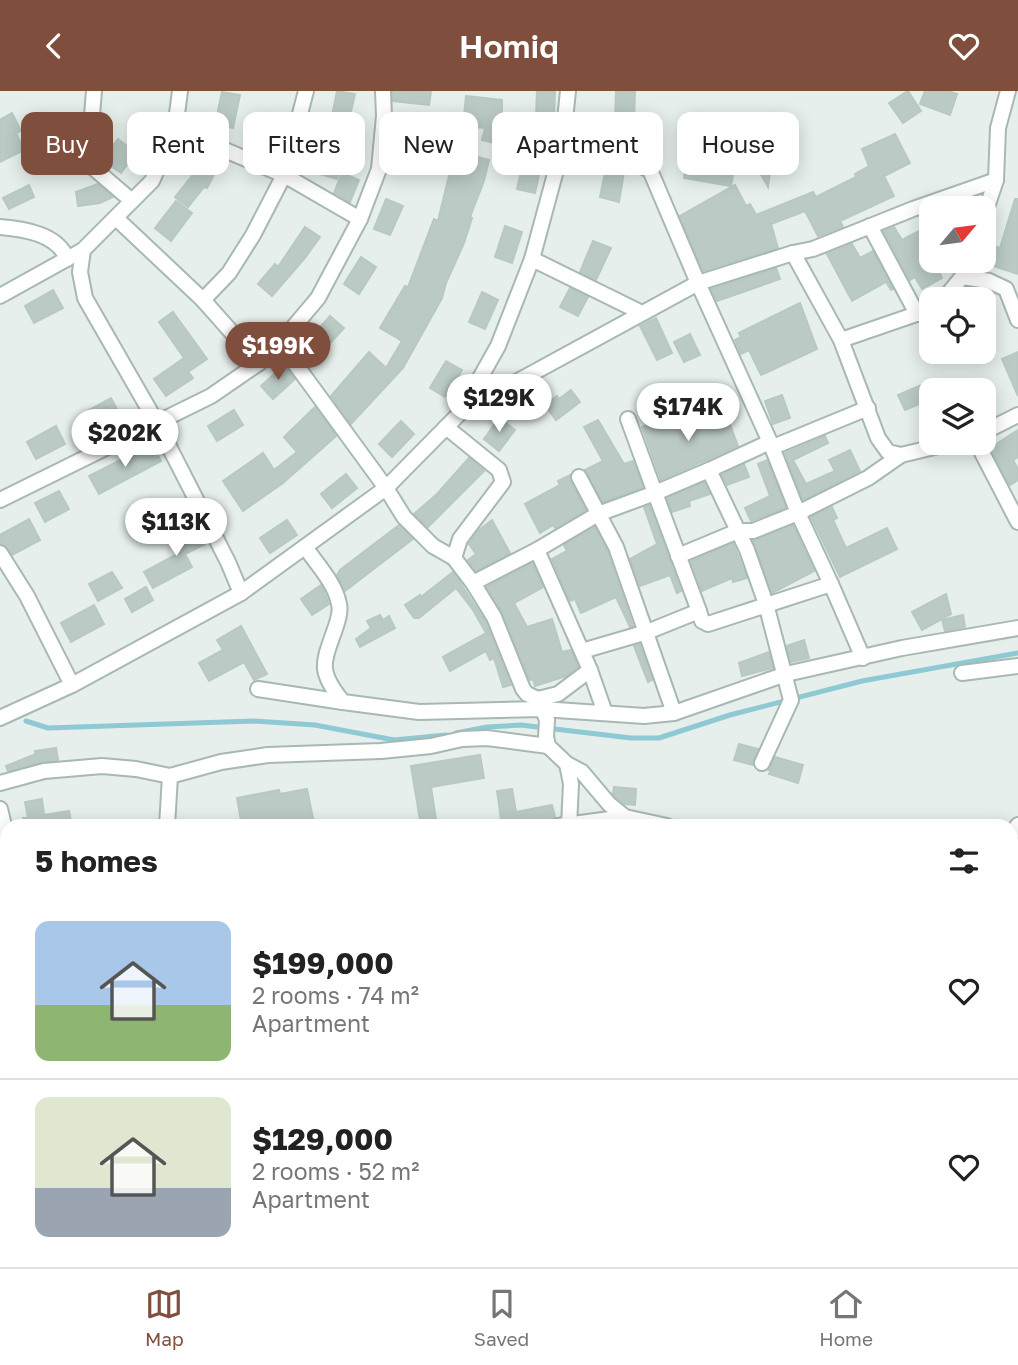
<!DOCTYPE html>
<meta charset="utf-8">
<style>
body{margin:0;font-family:"Golos Text",sans-serif;background:#f2f2f2;color:#222;height:100vh;display:flex;flex-direction:column;font-size:26px;white-space:nowrap}
*{box-sizing:border-box;margin:0}
p{font-size:23px;color:#767676}
.icon{flex:none;width:38px;height:38px;fill:none;stroke:currentColor;stroke-width:2;stroke-linecap:round;stroke-linejoin:round}
.map{position:relative;flex:1;overflow:hidden}
.side{position:absolute;left:0px;top:728px;width:1018px;height:448px;display:flex;flex-direction:column;background:#fff;border-radius:21px 21px 0 0;box-shadow:0 4px 18px #0003}
.side>*{flex:none}
.banner{position:absolute;left:21px;top:21px;width:976px;height:63px;display:flex;gap:14px}
.needle{width:46px;rotate:61deg}
.buttons{position:absolute;left:919px;top:105px;display:grid;gap:14px}
.buttons a{display:grid;place-items:center;width:77px;height:77px;border-radius:14px;background:#fff;box-shadow:0 4px 18px #0003;font-size:35px}
.price{position:absolute;translate:-50% -60px;padding:0 16px;border-radius:24px;background:#fff;color:#222;font-size:23px;line-height:46px;filter:drop-shadow(0 2px 4px #0008)}
.price::after{content:'';position:absolute;left:50%;top:42px;width:21px;height:16px;margin-left:-10px;background:inherit;clip-path:polygon(0 0,100% 0,50% 100%)}
.price.current{background:#804e3d;color:#fff}
ul{padding:0;list-style:none}
li{display:flex;align-items:center;gap:21px;height:175px;padding:0 35px}
li+li{border-top:2px solid #e0e0e0}
li span{display:grid;place-items:center;flex:none;width:196px;height:140px;border-radius:14px;color:#555}
li>.icon{margin-inline-start:auto}
span .icon{width:84px;height:84px;fill:#fffc;stroke-width:1}
li b{font-size:30px}
h2{display:flex;justify-content:space-between;align-items:center;height:84px;padding:0 35px;font-size:30px}
.tag{padding:0 24px;border-radius:14px;background:#fff;box-shadow:0 4px 18px #0003;font-size:24px;line-height:63px}
.tag.current{background:#804e3d;color:#fff}
header{display:flex;justify-content:space-between;align-items:center;height:91px;padding:0 35px;background:#804e3d;color:#fff;font-size:32px;font-weight:600}
.menu{display:flex;justify-content:space-around;align-items:center;height:98px;border-top:2px solid #e0e0e0;background:#fff;font-size:19px;color:#767676}
.menu a{display:grid;justify-items:center;gap:4px}
.menu .current{color:#804e3d}
.map>svg:first-child{display:block}
</style>
<header><svg class="icon" aria-label="back" viewBox="0 0 24 24"><path d="M15 5l-7 7 7 7"/></svg>Homiq<svg class="icon" aria-label="heart" viewBox="0 0 24 24"><path d="M12 20l-8-8c-3-5 5-10 8-4 3-6 11-1 8 4z"/></svg></header>
<div class="map">
<svg width="1018" height="1176" viewBox="0 0 1018 1176">
<rect width="100%" height="100%" fill="#e6efeb"/>
<g fill="none" stroke-linecap="round" stroke-linejoin="round">
<!-- stream -->
<g stroke="#8ec9d4" stroke-width="5">
<polyline points="26,630 48,637 254,630 315,634 394,649 446,644"/>
<polyline points="456,642 487,636 521,634 631,647 659,647 730,624 862,590 1018,562"/>
<polyline points="245,1176 258,1169"/>
</g>
</g>
<!-- building -->
<g fill="#bbcac4" stroke="#b8c9c2" stroke-width="2">
<polygon points="337,0 355,3 349,29 332,25"/>
<polygon points="393,0 431,0 429,14 393,10"/>
<polygon points="537,0 555,0 554,27 536,27"/>
<polygon points="616,0 635,0 634,30 628,62 608,57 615,27"/>
<polygon points="908,0 921,20 903,32 889,12"/>
<polygon points="925,0 947,0 957,3 950,24 920,13"/>
<polygon points="222,1 240,4 233,37 215,33"/>
<polygon points="466,5 502,9 502,25 495,52 482,49 485,37 463,35"/>
<polygon points="12,22 21,40 16,42 24,59 0,71 0,29"/>
<polygon points="707,41 740,45 731,95 684,87 688,64 703,67"/>
<polygon points="895,43 910,72 884,85 894,105 840,130 843,136 818,145 805,120 771,133 778,157 703,180 680,125 735,94 746,115 750,113 756,124 813,101 816,106 856,86 855,83 869,75 862,58"/>
<polygon points="740,46 774,50 768,96"/>
<polygon points="405,47 422,52 414,81 397,77"/>
<polygon points="118,48 136,62 121,82 102,69"/>
<polygon points="327,58 344,63 337,88 320,83"/>
<polygon points="455,60 489,69 484,90 470,126 472,127 464,152 446,192 442,207 403,277 351,333 331,305 369,261 386,277 402,250 380,237 405,195 408,196 434,128 438,130"/>
<polygon points="204,61 222,68 207,97 204,96 188,116 175,106 191,86"/>
<polygon points="524,67 542,71 535,102 517,98"/>
<polygon points="606,77 624,81 619,111 600,106"/>
<polygon points="342,82 359,89 350,111 334,102"/>
<polygon points="98,93 113,106 100,112 78,115 76,101"/>
<polygon points="29,94 34,106 9,118 3,107"/>
<polygon points="386,108 403,115 390,144 374,138"/>
<polygon points="1015,108 1018,108 1018,183 984,172 984,152 1000,157"/>
<polygon points="176,110 192,122 171,150 155,137"/>
<polygon points="931,134 931,156 925,154 931,170 934,170 942,187 922,198 915,186 910,189 884,140 894,136 902,149"/>
<polygon points="505,135 522,141 512,172 495,166"/>
<polygon points="305,136 320,146 305,167 272,205 258,193 275,173 278,176"/>
<polygon points="593,150 611,157 596,189 580,181"/>
<polygon points="852,153 860,167 873,160 893,198 891,199 886,191 852,210 827,163"/>
<polygon points="361,166 376,176 359,203 344,193"/>
<polygon points="776,177 780,188 717,210 711,198"/>
<polygon points="570,197 588,206 578,225 560,216"/>
<polygon points="53,199 63,217 34,232 25,215"/>
<polygon points="482,201 498,209 485,238 469,231"/>
<polygon points="800,212 817,258 761,284 749,259 741,263 735,249 741,246 739,242"/>
<polygon points="173,221 207,268 188,281 193,287 166,305 154,288 184,267 159,231"/>
<polygon points="330,225 344,237 322,261 309,249"/>
<polygon points="656,227 672,262 657,269 640,235"/>
<polygon points="690,243 700,264 684,271 674,251"/>
<polygon points="1018,261 1018,305 1002,268"/>
<polygon points="446,270 462,279 445,306 430,297"/>
<polygon points="284,274 295,288 273,308 261,295"/>
<polygon points="931,290 931,308 905,319 898,304"/>
<polygon points="571,299 580,311 556,329 545,314 557,305 559,308"/>
<polygon points="782,304 790,327 773,333 765,310"/>
<polygon points="111,307 120,324 91,340 82,323"/>
<polygon points="315,316 336,345 283,392 243,420 223,390 263,362 274,379 297,361 284,346"/>
<polygon points="234,319 243,334 217,350 208,335"/>
<polygon points="726,323 738,355 661,389 642,336 657,331 659,336 686,326 689,336"/>
<polygon points="499,327 515,339 499,360 484,348"/>
<polygon points="598,329 624,373 633,370 643,396 603,411 585,379 603,370 584,336"/>
<polygon points="401,330 414,343 392,366 379,353"/>
<polygon points="56,335 65,353 36,368 27,351"/>
<polygon points="1018,339 1018,366 1013,369 1018,378 1018,389 1010,394 990,357"/>
<polygon points="825,345 828,352 793,369 806,393 835,380 829,369 850,359 860,380 803,409 785,362"/>
<polygon points="152,353 161,370 99,403 89,385"/>
<polygon points="469,367 484,380 428,436 414,423 437,403"/>
<polygon points="767,369 786,417 751,430 745,417 770,405 758,373"/>
<polygon points="744,373 749,386 727,394 722,384"/>
<polygon points="346,383 357,397 332,417 321,403"/>
<polygon points="570,384 570,390 586,419 555,437 553,434 540,442 525,413 560,394 558,390"/>
<polygon points="704,391 710,403 689,410 690,415 672,421 667,407"/>
<polygon points="59,400 69,418 45,431 35,412"/>
<polygon points="649,414 681,500 677,502 670,484 640,495 630,468 657,453 644,416"/>
<polygon points="832,416 837,427 833,429 846,457 887,437 897,458 840,486 811,426"/>
<polygon points="29,428 40,449 12,464 5,454 0,452 0,444"/>
<polygon points="287,429 297,444 270,462 260,447"/>
<polygon points="492,429 510,462 476,480 468,469 476,463 469,453 478,440"/>
<polygon points="195,434 205,453 185,463 192,476 153,497 144,481 181,461 173,446"/>
<polygon points="399,434 413,448 345,500 337,484 340,479"/>
<polygon points="793,434 814,480 772,502 753,450"/>
<polygon points="595,436 607,460 633,535 630,536 616,506 581,522 575,508 570,510 552,468 567,460 564,454"/>
<polygon points="733,452 747,487 733,491 732,487 702,500 691,470"/>
<polygon points="532,472 543,496 514,512 527,536 552,528 562,561 571,559 578,576 566,585 535,595 533,588 530,589 502,521 487,496"/>
<polygon points="112,481 122,497 98,510 89,493"/>
<polygon points="453,481 485,530 511,594 503,596 494,567 490,569 486,560 450,580 443,566 486,542 473,519 456,497 419,527 414,527 405,514 420,504 421,506"/>
<polygon points="321,494 329,513 312,524 301,508"/>
<polygon points="146,496 153,509 132,521 125,508"/>
<polygon points="946,503 951,523 922,539 912,521"/>
<polygon points="94,514 104,533 71,551 61,532"/>
<polygon points="380,524 383,529 389,525 395,537 360,556 356,548 371,537 367,530"/>
<polygon points="963,524 965,536 945,540 942,529"/>
<polygon points="241,535 267,583 254,589 244,571 209,590 199,572 223,559 217,549"/>
<polygon points="804,549 809,567 791,571 787,555"/>
<polygon points="640,553 652,589 648,591 634,555"/>
<polygon points="769,561 773,577 742,585 739,572"/>
<polygon points="739,653 758,658 753,674 734,669"/>
<polygon points="56,657 58,669 42,671 8,680 6,675 36,663 35,660"/>
<polygon points="480,664 484,687 431,696 437,735 421,735 411,675"/>
<polygon points="775,666 803,674 798,692 769,683 771,679 769,679"/>
<polygon points="614,696 636,698 635,714 625,713 616,706 613,703"/>
<polygon points="307,698 314,732 296,735 242,735 237,707 279,699 280,703"/>
<polygon points="512,698 516,721 552,714 555,726 549,734 502,735 497,700"/>
<polygon points="42,708 44,724 69,720 72,735 24,735 23,727 28,727 25,711"/>
</g>
<g fill="none" stroke-linecap="round" stroke-linejoin="round">
<!-- minor casing -->
<g stroke="#a8b8b2" stroke-width="18">
<g id="minor">
<polyline points="94,0 92,24 82,59 90,74 132,110"/>
<polyline points="175,38 284,84 360,128"/>
<polyline points="562,57 639,74 650,79 698,192 770,351"/>
<polyline points="984,125 996,89 998,37 1008,0"/>
<polyline points="116,127 203,209 259,272"/>
<polyline points="870,135 917,223"/>
<path d="M0 136C24 138 58 143 67 168"/>
<polyline points="793,162 841,249 878,347 888,361 901,364 951,352"/>
<polyline points="532,168 642,222"/>
<polyline points="962,186 989,190 1006,198 1018,229"/>
<polyline points="0,205 83,159"/>
<polyline points="944,208 962,186 968,170"/>
<polyline points="203,209 229,182 253,144 284,84 306,0"/>
<polyline points="841,249 931,218"/>
<polyline points="280,252 386,397 404,426 433,455 454,467 473,492 494,526 523,598 527,603 538,608 547,629 546,646 548,655 567,673 582,681 609,713 625,726 667,735"/>
<polyline points="461,321 698,192 793,162 813,158 913,118 996,89"/>
<polyline points="446,336 499,379 503,391 460,448 454,467"/>
<polyline points="984,341 1018,324"/>
<polyline points="977,352 1018,431"/>
<polyline points="773,356 868,317"/>
<polyline points="709,379 770,351 798,422 831,493"/>
<polyline points="579,386 616,456 674,622"/>
<polyline points="0,409 211,305 259,272 280,252 318,207 360,128 379,78 384,25 383,0"/>
<path d="M305 456C317 473 335 492 339 513 341 520 338 529 336 535 324 571 316 578 343 611L419 621 542 618 644 625 674 622 786 583 902 557 1018 537"/>
<polyline points="537,459 590,579 558,603 538,608"/>
<polyline points="0,462 27,505 72,594"/>
<polyline points="678,465 738,440 753,440 798,422 868,387 901,364"/>
<polyline points="473,492 537,459 598,423 655,402 628,328"/>
<polyline points="241,502 386,397 461,321 498,255 532,168 562,57 568,0"/>
<polyline points="699,520 655,402 709,379 747,459 766,513 791,609 762,672"/>
<polyline points="582,560 647,541 699,520 702,530 708,533 831,493 863,567"/>
<polyline points="590,579 605,622"/>
<polyline points="962,582 1018,575"/>
<polyline points="258,598 343,611"/>
<polyline points="0,627 72,594 241,502 228,471 158,334 85,207 80,181 83,159 152,90 175,38 180,0"/>
<polyline points="567,673 571,693 569,735"/>
<polyline points="0,692 44,680 102,675 136,678 170,685 221,671 268,664 381,660 431,655 462,648 487,647 548,655"/>
<polyline points="0,718 7,747"/>
<polyline points="167,735 170,685"/>
<polyline points="558,735 625,726"/>
<polyline points="1012,742 1018,734"/>
<polyline points="0,781 7,780"/>
<polyline points="0,878 7,877"/>
<polyline points="1012,910 1018,919"/>
<polyline points="0,1081 7,1075"/>
<polyline points="1012,1084 1018,1092"/>
<polyline points="150,1169 153,1176"/>
<polyline points="522,1169 525,1176"/>
<polyline points="273,1176 286,1169"/>
<polyline points="779,1176 786,1169"/>
</g>
</g>
<!-- minor -->
<use href="#minor" stroke="#fff" stroke-width="14"/>
</g>
</svg>
<div class="buttons">
<a><svg class="needle" viewBox="-14 -14 28 28"><path d="M0-13l5 13h-10z" fill="#e53935"/><path d="M0 13l5-13h-10z" fill="#767676"/></svg></a>
<a><svg class="icon" aria-label="locate" viewBox="0 0 24 24"><circle cx="12" cy="12" r="6"/><path d="M12 2v4M12 18v4M2 12h4M18 12h4"/></svg></a>
<a><svg class="icon" aria-label="layers" viewBox="0 0 24 24"><path d="M12 4l9 5-9 5-9-5zM3 14l9 5 9-5"/></svg></a>
</div>
<b class="price current" style="left:278px;top:291px">$199K</b>
<b class="price" style="left:499px;top:343px">$129K</b>
<b class="price" style="left:688px;top:352px">$174K</b>
<b class="price" style="left:125px;top:378px">$202K</b>
<b class="price" style="left:176px;top:467px">$113K</b>
<div class="banner">
<a class="tag current">Buy</a>
<a class="tag">Rent</a>
<a class="tag">Filters</a>
<a class="tag">New</a>
<a class="tag">Apartment</a>
<a class="tag">House</a>
</div>
<section class="side">
<h2>5 homes<svg class="icon" aria-label="filters" viewBox="0 0 24 24"><path d="M4 7h16M4 17h16"/><circle cx="9" cy="7" r="2"/><circle cx="15" cy="17" r="2"/></svg></h2>
<ul>
<li><span style="background:linear-gradient(#a9c7e8 60%,#8fb573 0)"><svg class="icon" aria-label="home" viewBox="0 0 24 24"><path d="M3 11l9-7 9 7M6 9v11h12V9"/></svg></span><div><b>$199,000</b><p>2 rooms · 74 m²</p><p>Apartment</p></div><svg class="icon" aria-label="heart" viewBox="0 0 24 24"><path d="M12 20l-8-8c-3-5 5-10 8-4 3-6 11-1 8 4z"/></svg></li>
<li><span style="background:linear-gradient(#dfe7d0 65%,#9aa5b1 0)"><svg class="icon" aria-label="home" viewBox="0 0 24 24"><path d="M3 11l9-7 9 7M6 9v11h12V9"/></svg></span><div><b>$129,000</b><p>2 rooms · 52 m²</p><p>Apartment</p></div><svg class="icon" aria-label="heart" viewBox="0 0 24 24"><path d="M12 20l-8-8c-3-5 5-10 8-4 3-6 11-1 8 4z"/></svg></li>
</ul>
</section>
</div>
<nav class="menu">
<a class="current"><svg class="icon" aria-label="map" viewBox="0 0 24 24"><path d="M3 6l6-2 6 2 6-2v14l-6 2-6-2-6 2zM9 4v14M15 6v14"/></svg>Map</a>
<a><svg class="icon" aria-label="saved" viewBox="0 0 24 24"><path d="M7 4h10v16l-5-4-5 4z"/></svg>Saved</a>
<a><svg class="icon" aria-label="home" viewBox="0 0 24 24"><path d="M3 11l9-7 9 7M6 9v11h12V9"/></svg>Home</a>
</nav>
